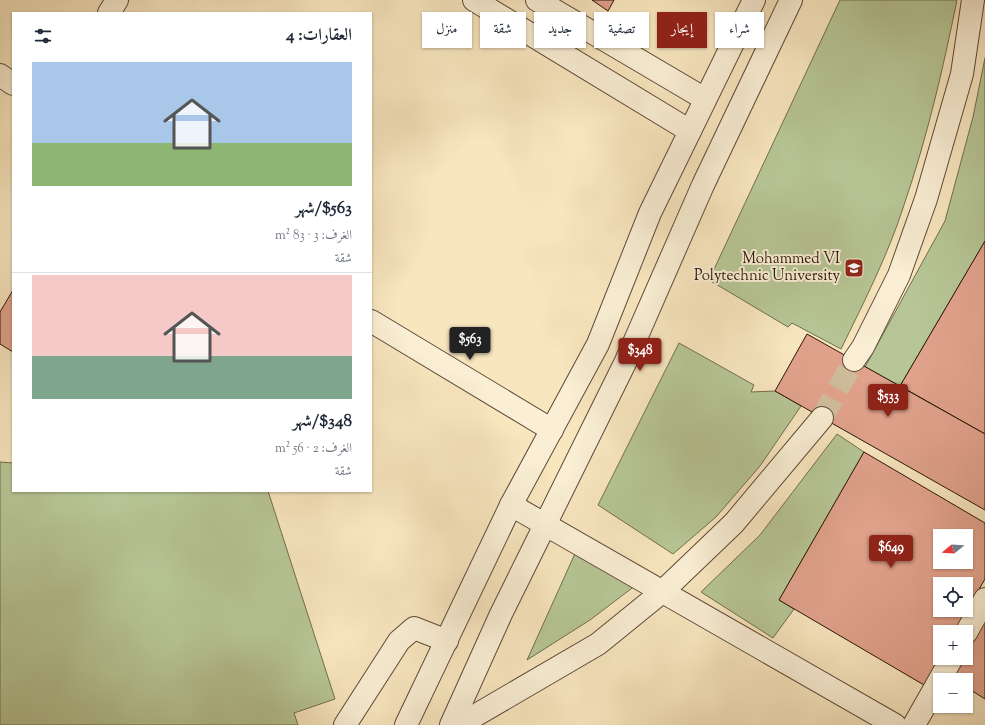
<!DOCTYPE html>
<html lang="ar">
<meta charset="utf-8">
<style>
body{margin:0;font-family:"Sorts Mill Goudy",Amiri,serif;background:#f2f2f3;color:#1f2937;direction:rtl;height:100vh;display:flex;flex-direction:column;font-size:15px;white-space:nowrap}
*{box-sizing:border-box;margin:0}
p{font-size:13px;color:#747a83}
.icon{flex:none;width:22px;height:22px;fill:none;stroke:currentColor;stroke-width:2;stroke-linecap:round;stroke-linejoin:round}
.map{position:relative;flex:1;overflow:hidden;direction:ltr}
.sheet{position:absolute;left:12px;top:12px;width:360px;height:480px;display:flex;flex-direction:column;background:#fff;border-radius:0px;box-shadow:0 1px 3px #0004;direction:rtl}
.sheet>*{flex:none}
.hud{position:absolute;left:384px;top:12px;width:380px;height:36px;direction:rtl;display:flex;gap:8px}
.needle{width:26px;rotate:252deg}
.controls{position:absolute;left:933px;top:529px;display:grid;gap:8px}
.controls a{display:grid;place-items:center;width:40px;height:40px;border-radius:0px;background:#fff;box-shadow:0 1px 3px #0004;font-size:20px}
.price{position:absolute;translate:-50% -34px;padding:0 9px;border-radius:4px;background:#8f2418;color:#fff;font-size:13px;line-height:26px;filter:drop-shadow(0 1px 2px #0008)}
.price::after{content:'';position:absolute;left:50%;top:24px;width:12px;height:9px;margin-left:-6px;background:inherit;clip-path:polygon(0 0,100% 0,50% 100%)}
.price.current{background:#222;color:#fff}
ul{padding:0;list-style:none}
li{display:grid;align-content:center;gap:8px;height:212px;padding:0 20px}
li+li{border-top:1px solid #e0e1e3}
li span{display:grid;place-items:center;height:124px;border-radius:0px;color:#555}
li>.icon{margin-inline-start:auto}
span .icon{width:72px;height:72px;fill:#fffc;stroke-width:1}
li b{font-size:17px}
h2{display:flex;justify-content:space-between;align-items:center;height:48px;padding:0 20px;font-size:17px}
.pill{padding:0 14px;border-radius:0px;background:#fff;box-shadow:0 1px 3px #0004;font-size:14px;line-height:36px}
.pill.current{background:#8f2418;color:#fff}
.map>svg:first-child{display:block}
</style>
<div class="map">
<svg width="985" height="725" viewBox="0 0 985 725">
<rect width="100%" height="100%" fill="#f8e6bf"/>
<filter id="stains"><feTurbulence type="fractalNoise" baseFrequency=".005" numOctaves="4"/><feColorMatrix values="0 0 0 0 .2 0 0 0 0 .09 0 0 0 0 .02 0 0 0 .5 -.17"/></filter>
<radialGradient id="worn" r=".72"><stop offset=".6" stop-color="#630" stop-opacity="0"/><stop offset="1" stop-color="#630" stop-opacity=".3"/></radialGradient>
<!-- green -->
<g fill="#b7c696" stroke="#706e50">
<path d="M840 0H957C943 69 927 138 904 205 888 255 864 302 841 349L792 323 788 327 709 280Z"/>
<polygon points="985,58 985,241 900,386 865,367 945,221 973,117"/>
<polygon points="679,343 754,385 751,392 775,391 801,406 760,466 716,517 673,554 598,505"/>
<polygon points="837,434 864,452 779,600 794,609 773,638 701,592 760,535"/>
<polygon points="0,462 13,463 13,491 268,491 335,699 294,713 298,725 0,725"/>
<polygon points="582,538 648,576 590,620 527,660"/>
</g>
<!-- building -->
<g fill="#e1a28c" stroke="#2a150a" fill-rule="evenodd">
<polygon points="592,0 614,0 608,11"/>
<polygon points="985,241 985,434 900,386"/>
<polygon points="13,290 13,352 0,344 0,312"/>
<polygon points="807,334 985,434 985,510 775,391"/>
<path d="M864 452 985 523V579L954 632H940V657L924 685 779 600ZM940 536H966V562H940ZM940 584H966V610H940Z"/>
<polygon points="985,612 985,699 966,687 966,680 953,680 946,675 957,658 966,658 966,643"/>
</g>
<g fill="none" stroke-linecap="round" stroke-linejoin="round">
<!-- minor-tunnel -->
<polyline stroke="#cfbc9b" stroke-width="22" stroke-dasharray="22 11" stroke-linecap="butt" points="822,418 854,360"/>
<!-- minor casing -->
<g stroke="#5e4937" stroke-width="24">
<g id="minor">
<polyline points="474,0 690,131"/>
<polyline points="537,0 705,99"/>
<polyline points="109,13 117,0"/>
<polyline points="0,75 13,84"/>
<polyline points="371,321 552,430"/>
<polyline points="854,360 863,347 899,275 926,199 962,74 973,0"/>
<polyline points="511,505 895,725"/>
<polyline points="966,633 985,599"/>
<polyline points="345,725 399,641 414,628 447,641"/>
<polyline points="406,725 511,505 598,344 650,213 754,0"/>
<polyline points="451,725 501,614 626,361 703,185 791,0"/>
<polyline points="459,725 598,644 662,592 734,523 822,418"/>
<polyline points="914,725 952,658"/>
</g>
</g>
<!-- minor -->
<use href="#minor" stroke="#faefd5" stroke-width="22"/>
</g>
<!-- icons -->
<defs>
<g id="university-square" transform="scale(1)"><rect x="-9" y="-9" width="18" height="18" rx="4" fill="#8f2418" stroke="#faefd5"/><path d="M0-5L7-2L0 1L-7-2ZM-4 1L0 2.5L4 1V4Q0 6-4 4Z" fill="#fff"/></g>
</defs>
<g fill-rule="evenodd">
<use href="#university-square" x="854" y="268"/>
</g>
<g text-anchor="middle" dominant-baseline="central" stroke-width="4" stroke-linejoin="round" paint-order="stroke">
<!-- poi labels -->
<g font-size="15" fill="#2a150a" stroke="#faefd5" text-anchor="end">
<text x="840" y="259">Mohammed VI<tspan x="840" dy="17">Polytechnic University</tspan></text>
</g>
</g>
<rect width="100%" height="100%" filter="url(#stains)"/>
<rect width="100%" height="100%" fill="url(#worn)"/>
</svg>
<div class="controls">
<a><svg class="needle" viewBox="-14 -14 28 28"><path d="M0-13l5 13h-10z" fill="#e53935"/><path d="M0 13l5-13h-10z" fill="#747a83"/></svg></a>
<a><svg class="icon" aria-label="locate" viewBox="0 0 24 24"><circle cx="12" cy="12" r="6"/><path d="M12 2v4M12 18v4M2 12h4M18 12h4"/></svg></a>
<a>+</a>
<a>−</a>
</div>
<b class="price current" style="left:470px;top:361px">$563</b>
<b class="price" style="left:640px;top:372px">$348</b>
<b class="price" style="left:888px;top:418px">$533</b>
<b class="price" style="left:891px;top:569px">$649</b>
<div class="hud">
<a class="pill">شراء</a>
<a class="pill current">إيجار</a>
<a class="pill">تصفية</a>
<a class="pill">جديد</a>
<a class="pill">شقة</a>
<a class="pill">منزل</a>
</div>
<section class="sheet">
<h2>العقارات: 4<svg class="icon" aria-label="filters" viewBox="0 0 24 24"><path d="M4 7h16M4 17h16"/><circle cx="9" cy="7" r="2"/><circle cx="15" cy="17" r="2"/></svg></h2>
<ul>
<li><span style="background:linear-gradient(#a9c7e8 65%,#8fb573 0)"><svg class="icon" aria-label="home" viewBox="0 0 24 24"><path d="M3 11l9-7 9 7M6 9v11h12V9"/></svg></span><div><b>$563/شهر</b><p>الغرف: 3 · 83 m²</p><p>شقة</p></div></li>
<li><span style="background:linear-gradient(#f6c9c9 65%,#7fa58c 0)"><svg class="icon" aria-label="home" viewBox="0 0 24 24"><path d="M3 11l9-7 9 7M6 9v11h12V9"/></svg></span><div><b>$348/شهر</b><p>الغرف: 2 · 56 m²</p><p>شقة</p></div></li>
</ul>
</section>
</div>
